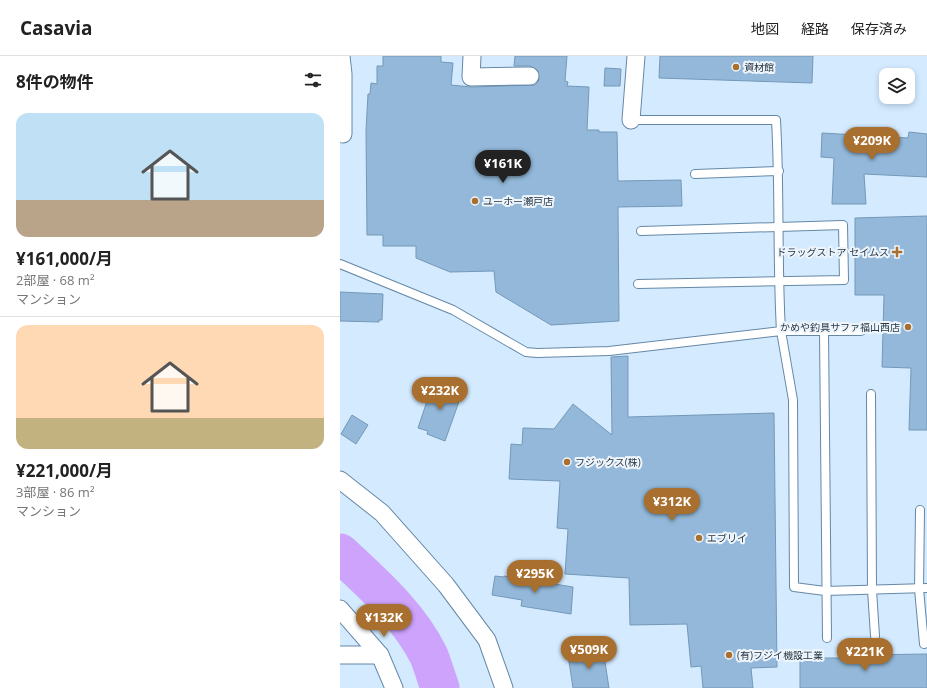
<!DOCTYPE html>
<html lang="ja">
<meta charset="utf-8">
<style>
body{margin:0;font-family:"Open Sans","Noto Sans JP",sans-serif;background:#f6f6f6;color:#222;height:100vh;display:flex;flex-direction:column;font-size:15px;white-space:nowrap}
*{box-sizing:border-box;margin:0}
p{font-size:13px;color:#767676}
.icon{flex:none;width:22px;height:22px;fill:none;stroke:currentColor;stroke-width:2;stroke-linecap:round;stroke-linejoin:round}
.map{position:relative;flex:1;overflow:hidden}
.side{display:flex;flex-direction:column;background:#fff;width:340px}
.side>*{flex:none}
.buttons{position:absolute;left:539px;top:12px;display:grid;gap:8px}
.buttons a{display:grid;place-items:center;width:36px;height:36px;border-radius:8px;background:#fff;box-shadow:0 2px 6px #0003;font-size:20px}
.price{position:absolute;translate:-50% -34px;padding:0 9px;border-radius:14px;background:#a96f2f;color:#fff;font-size:13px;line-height:26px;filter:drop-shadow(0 1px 2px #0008)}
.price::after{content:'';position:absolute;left:50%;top:24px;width:12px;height:9px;margin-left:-6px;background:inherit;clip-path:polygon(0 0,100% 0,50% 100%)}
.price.active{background:#222;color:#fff}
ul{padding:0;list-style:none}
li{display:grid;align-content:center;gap:8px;height:212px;padding:0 16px}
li+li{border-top:1px solid #e0e0e0}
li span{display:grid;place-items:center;height:124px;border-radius:12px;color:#555}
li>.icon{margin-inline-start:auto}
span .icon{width:72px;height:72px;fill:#fffc;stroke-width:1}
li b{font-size:17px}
h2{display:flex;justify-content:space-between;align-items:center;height:48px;padding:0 16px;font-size:17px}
header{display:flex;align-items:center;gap:24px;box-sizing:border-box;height:56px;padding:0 20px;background:#fff;border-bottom:1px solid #e0e0e0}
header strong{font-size:19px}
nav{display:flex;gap:22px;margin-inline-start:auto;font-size:14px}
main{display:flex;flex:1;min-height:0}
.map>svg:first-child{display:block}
</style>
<header>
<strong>Casavia</strong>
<nav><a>地図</a><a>経路</a><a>保存済み</a></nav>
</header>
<main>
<section class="side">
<h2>8件の物件<svg class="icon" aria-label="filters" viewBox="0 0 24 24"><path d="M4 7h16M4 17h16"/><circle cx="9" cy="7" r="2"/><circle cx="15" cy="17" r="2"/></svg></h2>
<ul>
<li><span style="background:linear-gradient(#bfe0f5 70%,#b9a48a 0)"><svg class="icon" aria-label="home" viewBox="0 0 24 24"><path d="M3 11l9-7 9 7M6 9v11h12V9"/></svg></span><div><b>¥161,000/月</b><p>2部屋 · 68 m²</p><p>マンション</p></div></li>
<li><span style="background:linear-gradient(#ffd9b3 75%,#c2b280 0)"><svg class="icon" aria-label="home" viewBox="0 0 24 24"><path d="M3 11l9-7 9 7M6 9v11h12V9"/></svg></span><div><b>¥221,000/月</b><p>3部屋 · 86 m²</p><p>マンション</p></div></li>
</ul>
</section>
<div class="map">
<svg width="587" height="632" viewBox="0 0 587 632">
<rect width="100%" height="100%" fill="#d3eaff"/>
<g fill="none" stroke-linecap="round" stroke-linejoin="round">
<!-- river -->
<path stroke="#cda3fc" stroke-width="39" d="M0 497C33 528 69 559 89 600 93 610 96 621 100 632"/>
</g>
<!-- building -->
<g fill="#93b8d9" stroke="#7498b8">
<polygon points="43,0 101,0 101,6 113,7 111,29 131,31 195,29 199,24 198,15 190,10 174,10 175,0 227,0 225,25 228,26 227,30 249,31 247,74 259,74 259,76 277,76 278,125 341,124 342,150 278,151 279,265 211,269 156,236 154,215 110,216 76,202 76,190 43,190 43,179 27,179 26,75 28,38 30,38 31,27 37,28 37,10 43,10"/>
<polygon points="320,0 473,0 472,27 319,22"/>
<polygon points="265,12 281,13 280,30 264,30"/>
<polygon points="569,76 587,78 587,121 524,118 526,148 492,148 494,102 481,101 482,77 568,82"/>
<polygon points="587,160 587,374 569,374 571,312 542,311 544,239 515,239 515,162"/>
<polygon points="0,236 43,238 42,264 39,264 39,266 0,265"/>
<polygon points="288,300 288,361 434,357 437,611 411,612 413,632 363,632 361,610 351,611 347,568 290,569 289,522 225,518 228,473 217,472 220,425 169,423 171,388 182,389 183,372 214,373 233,348 272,379 271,301"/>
<polygon points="93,327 122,337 105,385 87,378 88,375 78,372"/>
<polygon points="12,359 28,369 16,388 1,378"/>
<polygon points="155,520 164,521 164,520 233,531 231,558 181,550 182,544 152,539"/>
<polygon points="263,593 269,632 233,632 228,599"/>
<polygon points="587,598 587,632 460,632 460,602 519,602 519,599"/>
</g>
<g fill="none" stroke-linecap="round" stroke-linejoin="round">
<!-- lane casing -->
<g stroke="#6588a7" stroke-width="10">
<g id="lane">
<path d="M291 64H436C440 134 437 205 441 275H521"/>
<polyline points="355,118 439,115"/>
<polyline points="0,208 113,254 186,296 197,297 269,295 441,275 453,344 454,531 485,535 587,532"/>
<polyline points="298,228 504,224 503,169 301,175"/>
<polyline points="484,275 487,582"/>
<polyline points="531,338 532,534 535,580"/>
<polyline points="580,454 579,533 584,588"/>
</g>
</g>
<!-- street casing -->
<g stroke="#6588a7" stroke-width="19">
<g id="street">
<polyline points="1,0 3,18 3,78"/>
<polyline points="132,0 131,21 190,20"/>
<polyline points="291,64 296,0"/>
<polyline points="0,424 42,457 106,529 147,584 164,632"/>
<polyline points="0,553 40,599 54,632"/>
<polyline points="0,599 40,599"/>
</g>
</g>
<!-- lane -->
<use href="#lane" stroke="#fff" stroke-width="8"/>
<!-- street -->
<use href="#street" stroke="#fff" stroke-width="17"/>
</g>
<!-- markers -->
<g fill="#a96f2f" stroke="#eef5fc" stroke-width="1.5">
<circle cx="396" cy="11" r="4"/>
<circle cx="135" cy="145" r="4"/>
<path d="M555 190h4v4h4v4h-4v4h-4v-4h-4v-4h4z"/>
<circle cx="568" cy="271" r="4"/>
<circle cx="227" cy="406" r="4"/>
<circle cx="359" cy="482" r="4"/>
<circle cx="389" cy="599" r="4"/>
</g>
<g text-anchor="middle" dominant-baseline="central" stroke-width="4" stroke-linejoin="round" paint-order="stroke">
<!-- poi labels -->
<g font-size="10" fill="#263643" stroke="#eef5fc" text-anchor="start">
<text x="404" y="11">資材館</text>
<text x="143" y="145">ユーホー瀬戸店</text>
<text x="549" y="196" text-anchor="end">ドラッグストア セイムス</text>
<text x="560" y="271" text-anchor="end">かめや釣具サファ福山西店</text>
<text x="235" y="406">フジックス(株)</text>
<text x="367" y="482">エブリイ</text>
<text x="397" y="599">(有)フジイ機設工業</text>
</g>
</g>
</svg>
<div class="buttons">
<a><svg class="icon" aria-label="layers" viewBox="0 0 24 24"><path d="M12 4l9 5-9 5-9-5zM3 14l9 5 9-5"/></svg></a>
</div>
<b class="price" style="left:532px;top:105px">¥209K</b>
<b class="price active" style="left:163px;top:128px">¥161K</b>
<b class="price" style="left:100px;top:355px">¥232K</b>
<b class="price" style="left:332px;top:466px">¥312K</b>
<b class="price" style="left:195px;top:538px">¥295K</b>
<b class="price" style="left:44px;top:582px">¥132K</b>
<b class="price" style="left:249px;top:614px">¥509K</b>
<b class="price" style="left:525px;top:616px">¥221K</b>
</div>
</main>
